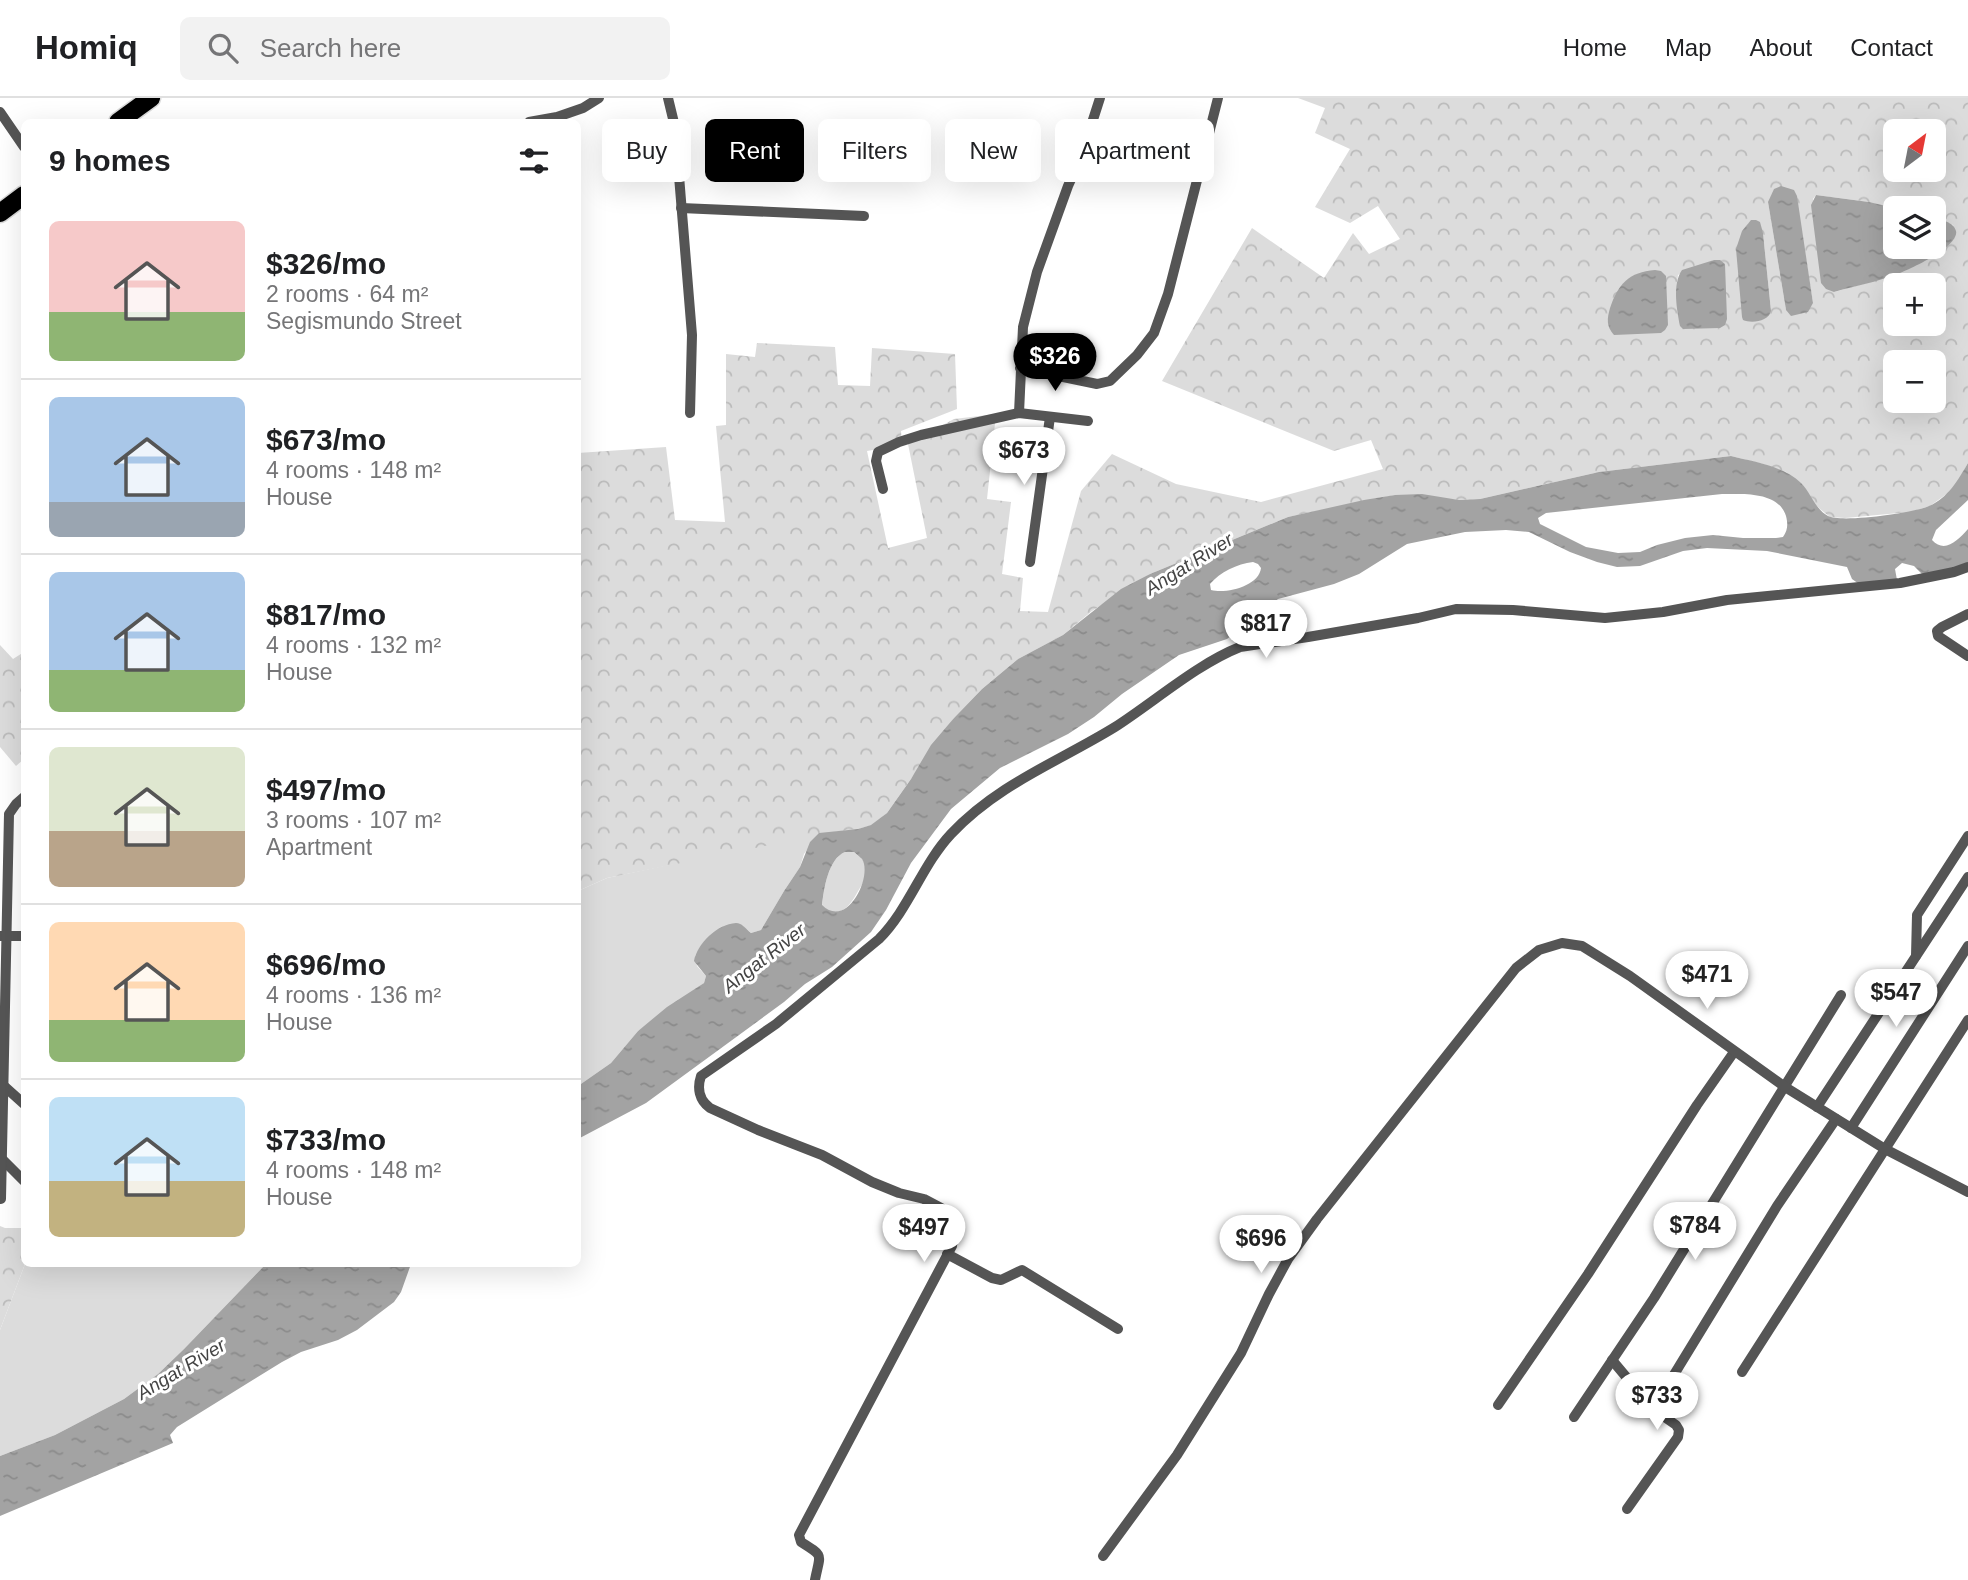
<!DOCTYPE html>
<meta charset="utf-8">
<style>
body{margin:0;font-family:Helvetica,sans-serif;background:#f2f2f2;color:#202124;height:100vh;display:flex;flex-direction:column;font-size:26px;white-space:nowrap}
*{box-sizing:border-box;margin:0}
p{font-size:23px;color:#757577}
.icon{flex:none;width:38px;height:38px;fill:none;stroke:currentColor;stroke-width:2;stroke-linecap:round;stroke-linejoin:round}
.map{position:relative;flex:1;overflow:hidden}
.sheet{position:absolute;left:21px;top:21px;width:560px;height:1148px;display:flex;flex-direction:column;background:#fff;border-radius:10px;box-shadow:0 7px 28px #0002}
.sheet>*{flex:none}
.guide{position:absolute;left:602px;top:21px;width:665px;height:63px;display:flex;gap:14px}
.needle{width:46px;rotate:32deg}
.buttons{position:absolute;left:1883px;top:21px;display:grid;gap:14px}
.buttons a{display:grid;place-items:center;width:63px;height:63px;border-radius:10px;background:#fff;box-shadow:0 7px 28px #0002;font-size:35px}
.price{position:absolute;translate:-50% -60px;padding:0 16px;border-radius:24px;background:#fff;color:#222;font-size:23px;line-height:46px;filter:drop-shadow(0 2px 4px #0008)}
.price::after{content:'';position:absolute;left:50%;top:42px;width:21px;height:16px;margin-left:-10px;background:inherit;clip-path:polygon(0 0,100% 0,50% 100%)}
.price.current{background:#000;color:#fff}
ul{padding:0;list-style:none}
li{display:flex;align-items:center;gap:21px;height:175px;padding:0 28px}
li+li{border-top:2px solid #e0e0e0}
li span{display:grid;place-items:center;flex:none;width:196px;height:140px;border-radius:10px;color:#555}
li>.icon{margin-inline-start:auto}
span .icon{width:84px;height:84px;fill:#fffc;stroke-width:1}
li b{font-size:30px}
h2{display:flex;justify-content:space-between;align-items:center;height:84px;padding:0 28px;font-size:30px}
.chip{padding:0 24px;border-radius:10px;background:#fff;box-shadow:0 7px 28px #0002;font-size:24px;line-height:63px}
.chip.current{background:#000;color:#fff}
header{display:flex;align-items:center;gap:42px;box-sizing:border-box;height:98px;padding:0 35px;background:#fff;border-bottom:2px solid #e0e0e0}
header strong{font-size:33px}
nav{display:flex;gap:38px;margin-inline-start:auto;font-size:24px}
.search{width:490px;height:63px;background:#f2f2f2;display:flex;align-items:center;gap:18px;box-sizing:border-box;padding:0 24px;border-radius:10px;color:#757577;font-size:26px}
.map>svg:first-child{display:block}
</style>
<header>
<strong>Homiq</strong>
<div class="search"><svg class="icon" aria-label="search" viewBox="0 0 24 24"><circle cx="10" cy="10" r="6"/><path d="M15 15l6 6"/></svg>Search here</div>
<nav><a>Home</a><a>Map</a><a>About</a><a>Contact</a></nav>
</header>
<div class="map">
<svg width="1968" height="1482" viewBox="0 0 1968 1482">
<defs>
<pattern id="forest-crowns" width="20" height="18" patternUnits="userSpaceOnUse" patternTransform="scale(1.75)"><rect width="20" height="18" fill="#dcdcdc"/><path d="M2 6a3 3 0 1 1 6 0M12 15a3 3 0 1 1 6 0" fill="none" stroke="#bbb"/></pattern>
<pattern id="water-ripples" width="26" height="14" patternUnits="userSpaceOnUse" patternTransform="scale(1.75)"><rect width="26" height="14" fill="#a3a3a3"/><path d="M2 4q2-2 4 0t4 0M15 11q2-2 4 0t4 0" fill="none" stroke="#8b8b8b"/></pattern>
</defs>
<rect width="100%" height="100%" fill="#fff"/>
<!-- green -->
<g fill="#dcdcdc">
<path d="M819 735 804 756 800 769 784 793 761 832 751 835 742 827C719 830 706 835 695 858L697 868 706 878 704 885 638 933 611 965 578 988V793L607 780Z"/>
<path d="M845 754H854C856 756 861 760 863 762 865 766 866 775 865 779 864 784 860 790 857 795 849 810 837 822 822 808 824 791 828 761 845 754Z"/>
<polygon points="25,1166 270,1166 263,1169 184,1251 158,1276 124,1301 55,1337 0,1358 0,1232"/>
</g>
<!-- forest -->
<g fill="url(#forest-crowns)" fill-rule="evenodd">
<path d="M1298 0H1968V365L1957 385 1948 395 1930 408 1910 414 1845 420 1830 419 1820 411 1786 374 1763 366 1731 358 1599 374 1480 401 1459 402 1395 397 1288 419 1150 476 1092 513 1063 537 1018 561 982 591 954 620 887 715 872 727 858 731 834 734 607 780 578 793V355L666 349 675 422 725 424 716 328 726 327V256L755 259 757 245 835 249 838 287 870 288 872 250 955 256 957 311 901 333 902 347 867 353 888 450 927 440 908 346 954 321 996 316 987 401 1011 404 1002 476 1023 480 1020 513 1048 514 1081 393 1112 356 1176 386 1261 404 1383 371 1371 342 1334 353 1162 283 1252 130 1324 180 1353 135 1369 156 1400 141 1378 108 1350 125 1315 109 1350 51 1315 35 1325 10ZM1895 33H1934V72H1895ZM1816 97 1869 104 1894 110H1934V119L1953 127 1956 137C1952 145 1944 150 1936 155 1905 176 1870 184 1834 194L1813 101ZM1768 104 1805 155 1813 205 1786 212ZM1748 125 1763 135 1771 213ZM1714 162 1678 217 1677 186 1678 177C1690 169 1702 168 1714 162ZM1895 187H1934V226H1895ZM1895 264H1934V303H1895Z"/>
<polygon points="0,547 13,561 24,554 24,661 16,668 0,649"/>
<polygon points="0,1128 5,1130 24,1130 25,1166 0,1232"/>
</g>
<!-- water -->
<g fill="url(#water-ripples)" fill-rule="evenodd">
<polygon points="1781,88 1794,92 1797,98 1813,205 1808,214 1791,218 1786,212 1768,104 1774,91"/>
<path d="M1816 97 1869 104 1895 110V149H1934V119C1941 122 1954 124 1956 133 1960 148 1909 172 1897 176 1877 184 1855 188 1834 194L1826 191 1821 185 1811 107Z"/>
<path d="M1751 122H1756L1760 124 1763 135 1771 213C1769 223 1752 226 1743 222L1742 219 1736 151 1742 133Z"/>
<path d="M1714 162H1720L1725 166 1727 221 1725 227 1720 230 1683 231 1680 228C1677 212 1672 186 1682 172Z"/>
<path d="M1655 172 1661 173 1666 178 1668 227 1665 232 1661 235 1614 237C1606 228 1607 221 1610 210 1618 186 1629 174 1655 172Z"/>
<path d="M1731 358C1755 364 1783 368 1801 385 1811 395 1815 411 1828 418 1841 425 1914 415 1929 408 1948 400 1958 382 1968 365V402L1936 432 1932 442C1945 456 1958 442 1968 431V464L1964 467 1924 478 1914 468 1902 465 1895 471 1897 482 1859 486 1852 481 1847 469 1767 453 1707 450 1683 453 1640 468 1617 469 1597 464 1570 454 1529 434 1506 432 1465 434 1407 446 1359 476 1334 486 1278 501 1227 541 1179 557 1122 596 1094 619 1068 636 1000 670 951 711 911 765 886 812 871 834 832 869 805 886 784 904 646 1005 578 1041V988L611 965 638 933 667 909 704 885 706 878 694 863C697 846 717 826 736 825 742 825 746 831 751 835L761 832 784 793 800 769 810 744 819 735 858 731 871 727 887 715 911 681 931 647 954 620 982 591 1018 561 1063 537 1121 491 1150 476 1288 419 1364 402 1395 397 1422 396 1459 402 1480 401 1599 374ZM1722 396C1743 396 1778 393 1786 418 1788 426 1788 432 1783 439L1776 440H1743L1713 437 1685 440 1657 447 1640 454 1618 455 1586 449 1540 426 1538 420 1546 415ZM1253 464 1258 466 1261 470C1259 488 1227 496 1211 492L1210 486C1220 474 1237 466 1253 464ZM845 754H854C854 754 862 761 862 761 873 778 847 832 822 807 824 791 828 761 845 754Z"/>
<polygon points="270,1166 411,1166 401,1194 394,1204 357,1232 338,1242 301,1254 282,1264 177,1329 170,1337 173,1345 0,1418 0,1358 55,1337 124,1301 158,1276 184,1251 263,1169"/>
</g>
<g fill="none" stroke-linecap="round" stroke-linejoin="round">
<!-- primary casing -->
<g stroke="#dbdbdb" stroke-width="21">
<g id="primary">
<polyline points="118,24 151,0"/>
<polyline points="0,115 24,97"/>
</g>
</g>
<!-- street -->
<g stroke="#555" stroke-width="10">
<polyline points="668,0 675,29 692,237 690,315"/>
<polyline points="0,14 24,49"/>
<polyline points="529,24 557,19 583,10 599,0"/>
<polyline points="681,110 864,118"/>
<polyline points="1020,270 1097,286 1110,283 1137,257 1154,235 1168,196 1218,0"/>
<polyline points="1019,315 1023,229 1037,174 1068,88 1081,59 1100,0"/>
<polyline points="883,391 876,363 878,354 899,344 921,337 1019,315 1088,323"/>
<polyline points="1030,464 1050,319"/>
<polyline points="1968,516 1942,529 1937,533 1938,538 1968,558"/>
<polyline points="0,838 24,838"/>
<polyline points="1916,858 1917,817 1968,738"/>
<polyline points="4,988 24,1006"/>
<polyline points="1817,1009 1968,779"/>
<polyline points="1851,1030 1968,848"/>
<polyline points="2,1061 24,1083"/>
<polyline points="1,1101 9,716 16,706 24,699"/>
<polyline points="947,1156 992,1180 1001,1182 1022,1172 1118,1231"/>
<polyline points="1612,1262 1653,1311 1676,1327 1679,1332 1678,1339 1627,1411"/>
<polyline points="1742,1274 1968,922"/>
<polyline points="1498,1307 1588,1176 1697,1007 1734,954"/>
<polyline points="1653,1311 1777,1108 1836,1021"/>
<polyline points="1574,1319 1654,1200 1841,897"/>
<polyline points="1103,1458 1177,1357 1241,1255 1269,1196 1288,1161 1317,1121 1516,870 1539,852 1562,845 1582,848 1630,878 1785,989 1885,1051 1968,1094"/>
<path d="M815 1482C820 1455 825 1459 801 1444L799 1437 952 1148 954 1130 941 1110 924 1101 899 1095 872 1084 822 1057 758 1032 710 1010C699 1002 697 990 701 978L776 926 879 841C909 811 922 767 951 736 998 686 1058 664 1115 629 1154 604 1197 566 1240 549L1308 539 1418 520 1456 511 1513 512 1605 520 1663 514 1727 502 1900 485 1954 474 1968 469"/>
</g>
<!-- primary -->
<use href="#primary" stroke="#000" stroke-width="18"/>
</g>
<g text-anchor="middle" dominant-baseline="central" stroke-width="6" stroke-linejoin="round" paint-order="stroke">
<!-- water labels -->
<g font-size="19" font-style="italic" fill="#444" stroke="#fff">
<text transform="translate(1189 466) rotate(-32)">Angat River</text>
<text transform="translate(764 860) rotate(-38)">Angat River</text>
<text transform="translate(181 1271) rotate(-31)">Angat River</text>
</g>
</g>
</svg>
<div class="buttons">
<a><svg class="needle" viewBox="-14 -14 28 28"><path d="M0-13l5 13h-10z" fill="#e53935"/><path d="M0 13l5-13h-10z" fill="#757577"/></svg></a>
<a><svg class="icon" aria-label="layers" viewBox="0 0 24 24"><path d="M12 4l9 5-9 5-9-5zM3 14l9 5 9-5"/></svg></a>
<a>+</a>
<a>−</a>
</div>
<b class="price current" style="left:1055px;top:295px">$326</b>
<b class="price" style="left:1024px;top:389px">$673</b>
<b class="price" style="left:1266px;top:562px">$817</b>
<b class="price" style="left:1707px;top:913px">$471</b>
<b class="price" style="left:1896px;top:931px">$547</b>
<b class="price" style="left:1695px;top:1164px">$784</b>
<b class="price" style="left:924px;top:1166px">$497</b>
<b class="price" style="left:1261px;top:1177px">$696</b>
<b class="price" style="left:1657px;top:1334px">$733</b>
<div class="guide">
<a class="chip">Buy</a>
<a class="chip current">Rent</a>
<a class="chip">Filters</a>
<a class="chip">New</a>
<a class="chip">Apartment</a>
</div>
<section class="sheet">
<h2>9 homes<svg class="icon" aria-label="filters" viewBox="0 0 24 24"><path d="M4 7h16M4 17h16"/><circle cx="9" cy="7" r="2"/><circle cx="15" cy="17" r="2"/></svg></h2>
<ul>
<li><span style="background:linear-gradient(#f6c9c9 65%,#8fb573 0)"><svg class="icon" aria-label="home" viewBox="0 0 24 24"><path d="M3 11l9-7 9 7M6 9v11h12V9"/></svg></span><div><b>$326/mo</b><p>2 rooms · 64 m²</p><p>Segismundo Street</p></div></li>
<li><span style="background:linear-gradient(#a9c7e8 75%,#9aa5b1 0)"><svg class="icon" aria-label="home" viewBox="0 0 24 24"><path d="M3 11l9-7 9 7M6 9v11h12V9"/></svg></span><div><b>$673/mo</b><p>4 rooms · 148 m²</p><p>House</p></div></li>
<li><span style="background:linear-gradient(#a9c7e8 70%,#8fb573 0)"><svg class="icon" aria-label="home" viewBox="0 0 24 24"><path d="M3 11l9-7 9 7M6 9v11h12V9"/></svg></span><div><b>$817/mo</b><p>4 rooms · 132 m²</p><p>House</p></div></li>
<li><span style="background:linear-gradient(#dfe7d0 60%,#b9a48a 0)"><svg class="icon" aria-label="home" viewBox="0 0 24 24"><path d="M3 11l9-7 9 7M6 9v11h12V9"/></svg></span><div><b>$497/mo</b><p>3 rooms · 107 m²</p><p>Apartment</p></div></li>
<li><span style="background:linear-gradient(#ffd9b3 70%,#8fb573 0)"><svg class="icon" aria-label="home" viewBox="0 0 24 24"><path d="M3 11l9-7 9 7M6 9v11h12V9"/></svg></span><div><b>$696/mo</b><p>4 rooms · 136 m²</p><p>House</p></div></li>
<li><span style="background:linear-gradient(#bfe0f5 60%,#c2b280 0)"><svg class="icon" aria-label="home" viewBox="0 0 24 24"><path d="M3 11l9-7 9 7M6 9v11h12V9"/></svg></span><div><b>$733/mo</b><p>4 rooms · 148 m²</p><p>House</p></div></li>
</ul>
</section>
</div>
